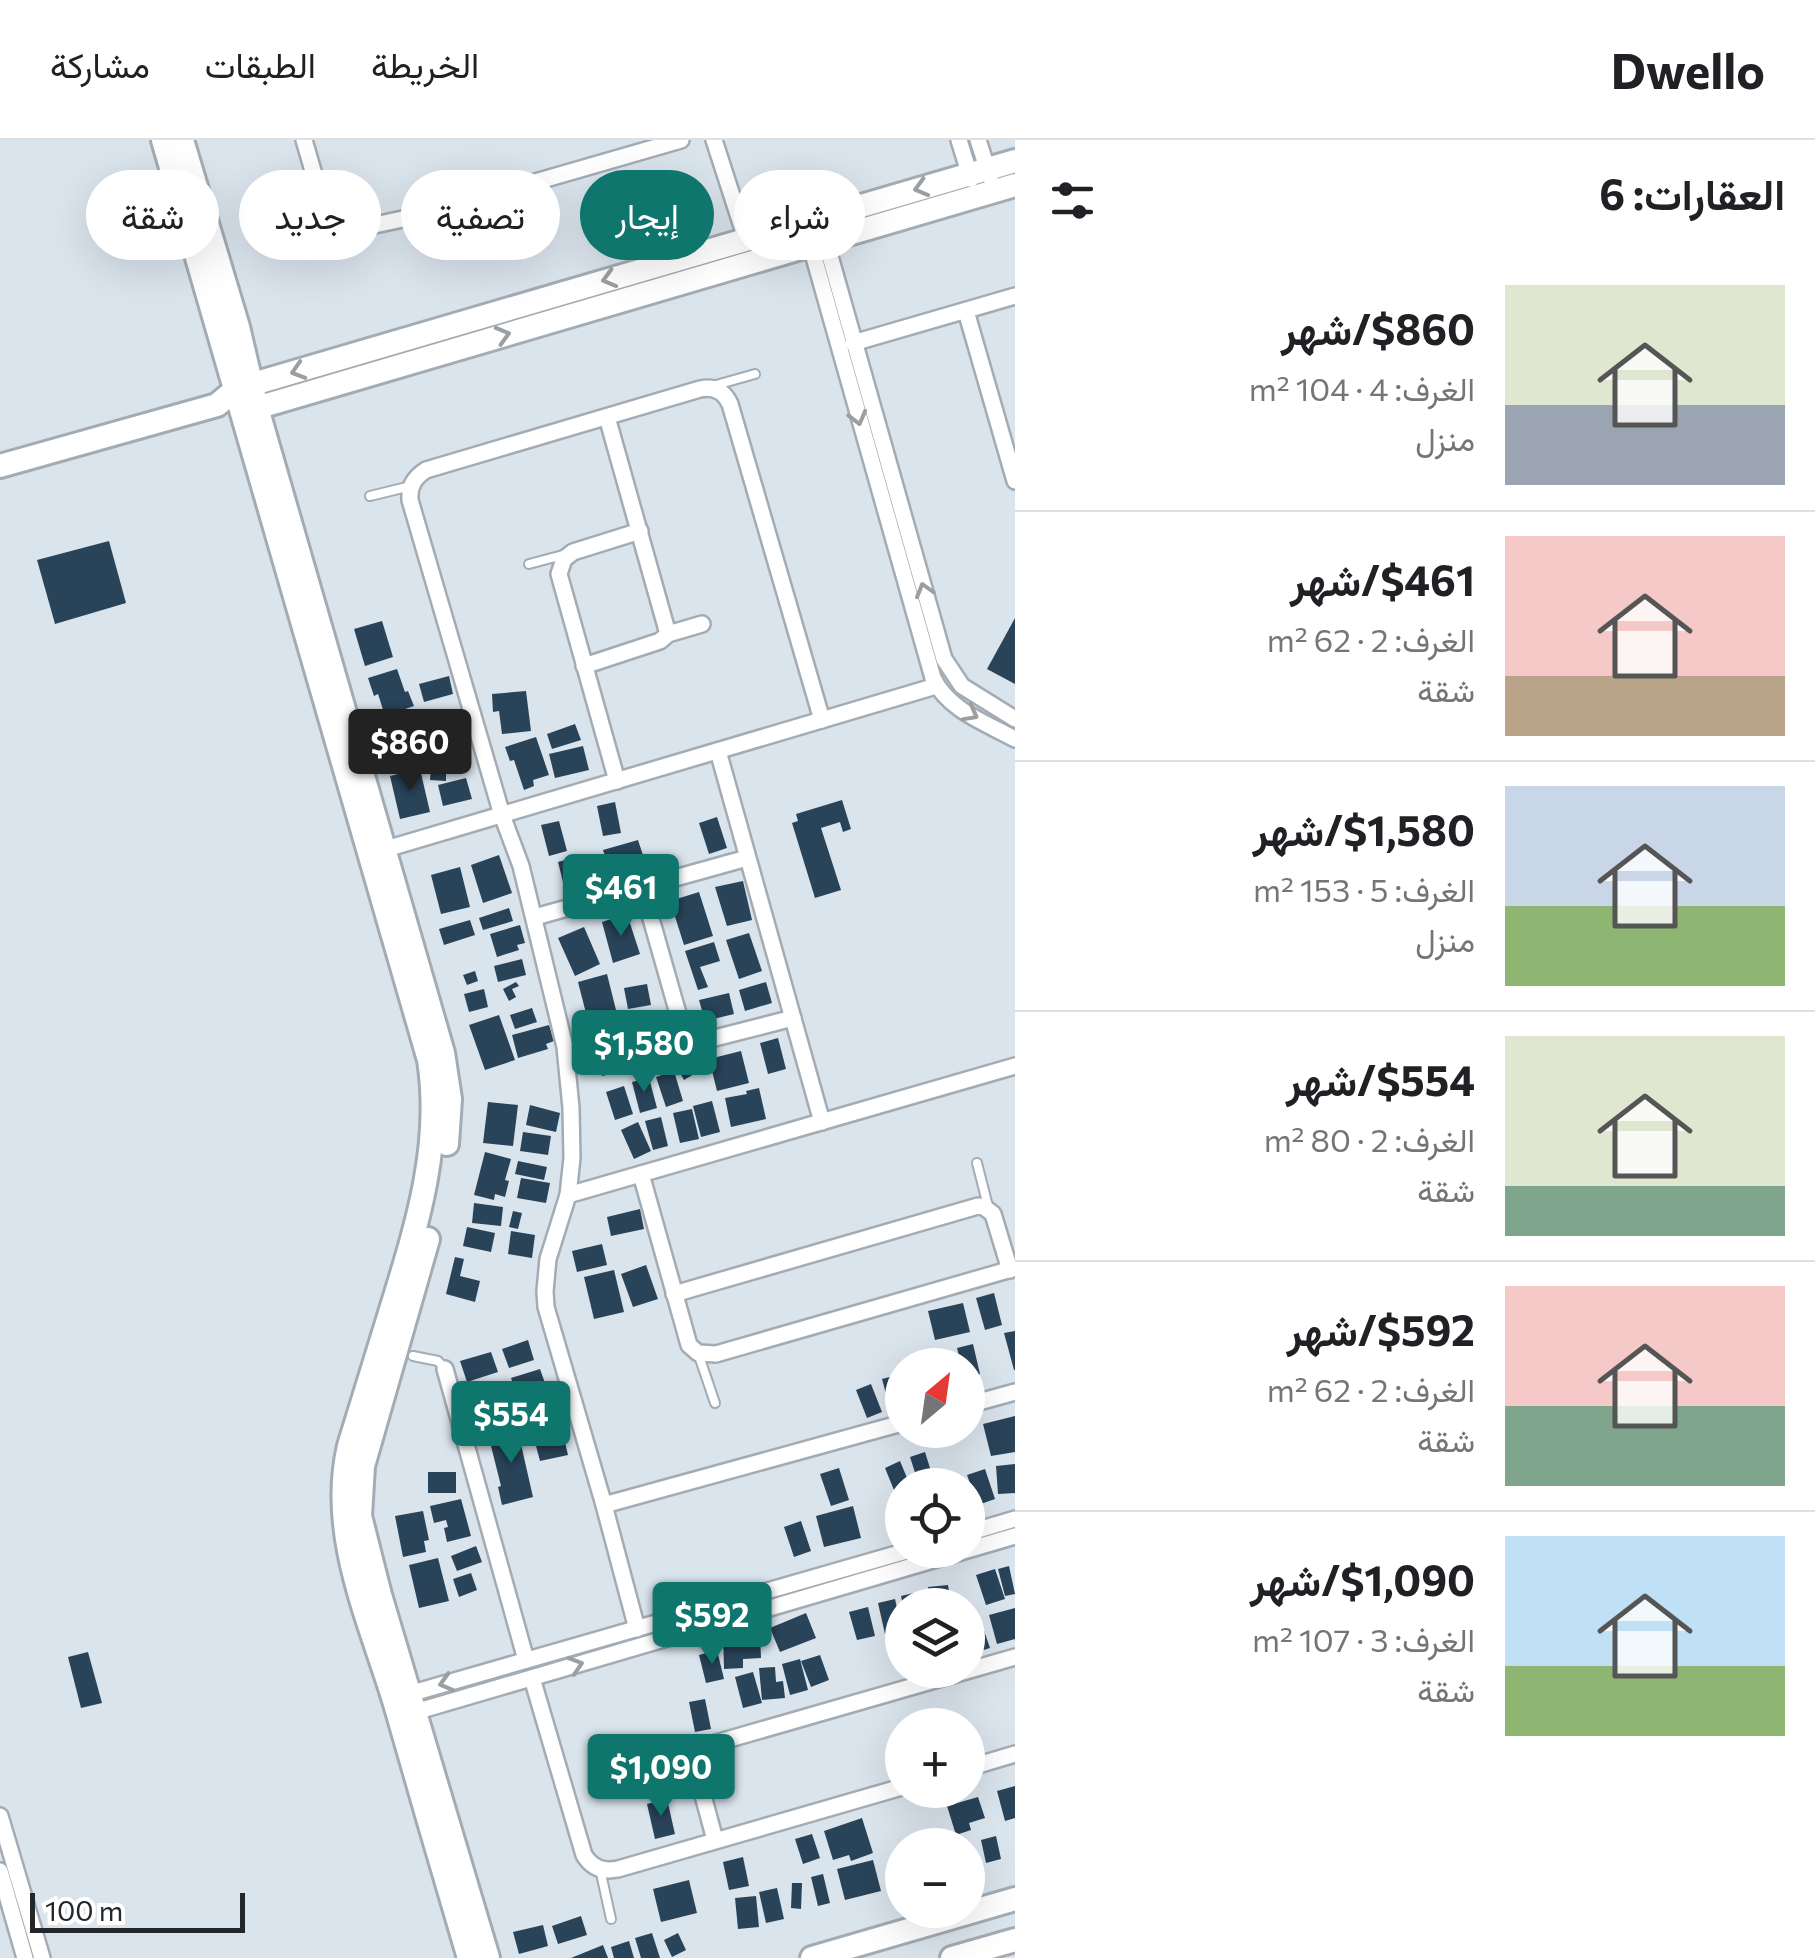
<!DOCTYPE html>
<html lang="ar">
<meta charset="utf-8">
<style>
body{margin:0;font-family:Commissioner,Vazirmatn,sans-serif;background:#f2f2f2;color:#202124;direction:rtl;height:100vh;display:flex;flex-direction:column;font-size:38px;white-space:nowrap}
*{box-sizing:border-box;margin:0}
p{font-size:32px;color:#757577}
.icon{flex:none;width:55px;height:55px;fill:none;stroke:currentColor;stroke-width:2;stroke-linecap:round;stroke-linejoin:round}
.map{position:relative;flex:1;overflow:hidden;direction:ltr}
.sheet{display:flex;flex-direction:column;background:#fff;width:800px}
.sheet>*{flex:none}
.hud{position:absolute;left:30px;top:30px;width:835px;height:90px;direction:rtl;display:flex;gap:20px}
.needle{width:65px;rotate:29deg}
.tools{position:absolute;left:885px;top:1208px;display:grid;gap:20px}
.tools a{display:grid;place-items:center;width:100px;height:100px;border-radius:50%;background:#fff;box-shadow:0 10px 40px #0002;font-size:50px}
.scale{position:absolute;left:30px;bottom:25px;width:215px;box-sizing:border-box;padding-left:10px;border:5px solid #23272a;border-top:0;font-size:28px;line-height:35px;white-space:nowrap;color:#23272a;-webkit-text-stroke:8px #fff;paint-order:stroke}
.price{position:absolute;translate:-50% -85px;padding:0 22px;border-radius:10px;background:#0f766e;color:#fff;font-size:32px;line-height:65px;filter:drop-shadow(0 2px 5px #0008)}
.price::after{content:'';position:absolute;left:50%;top:60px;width:30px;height:22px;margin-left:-15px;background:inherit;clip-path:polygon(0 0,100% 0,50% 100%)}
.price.current{background:#222;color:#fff}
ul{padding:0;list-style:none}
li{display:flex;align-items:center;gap:30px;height:250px;padding:0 30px}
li+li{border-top:2px solid #e0e0e0}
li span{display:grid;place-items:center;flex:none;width:280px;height:200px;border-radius:0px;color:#555}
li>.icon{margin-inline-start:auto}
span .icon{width:120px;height:120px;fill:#fffc;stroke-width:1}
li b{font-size:42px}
h2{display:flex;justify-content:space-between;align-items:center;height:120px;padding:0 30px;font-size:42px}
.tag{padding:0 35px;border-radius:45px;background:#fff;box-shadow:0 10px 40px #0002;font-size:35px;line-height:90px}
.tag.current{background:#0f766e;color:#fff}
header{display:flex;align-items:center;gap:60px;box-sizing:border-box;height:140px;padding:0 50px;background:#fff;border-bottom:2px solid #e0e0e0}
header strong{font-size:48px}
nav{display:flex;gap:55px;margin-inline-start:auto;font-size:35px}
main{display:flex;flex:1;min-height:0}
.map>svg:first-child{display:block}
</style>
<header>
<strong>Dwello</strong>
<nav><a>الخريطة</a><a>الطبقات</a><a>مشاركة</a></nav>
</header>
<main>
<section class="sheet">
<h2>العقارات: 6<svg class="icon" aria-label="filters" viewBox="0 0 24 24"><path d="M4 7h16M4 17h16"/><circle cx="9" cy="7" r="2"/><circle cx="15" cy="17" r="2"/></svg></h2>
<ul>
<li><span style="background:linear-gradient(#dfe7d0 60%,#9aa5b1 0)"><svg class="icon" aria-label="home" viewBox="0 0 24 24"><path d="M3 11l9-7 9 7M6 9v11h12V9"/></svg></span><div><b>$860/شهر</b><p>الغرف: 4 · 104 m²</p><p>منزل</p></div></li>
<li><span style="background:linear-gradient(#f6c9c9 70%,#b9a48a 0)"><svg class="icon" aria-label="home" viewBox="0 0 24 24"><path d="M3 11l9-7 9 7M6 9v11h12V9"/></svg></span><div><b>$461/شهر</b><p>الغرف: 2 · 62 m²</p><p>شقة</p></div></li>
<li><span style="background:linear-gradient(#c9d6e8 60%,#8fb573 0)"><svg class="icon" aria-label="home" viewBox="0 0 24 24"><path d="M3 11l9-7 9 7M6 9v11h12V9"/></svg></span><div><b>$1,580/شهر</b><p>الغرف: 5 · 153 m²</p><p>منزل</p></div></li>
<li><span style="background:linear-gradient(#dfe7d0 75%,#7fa58c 0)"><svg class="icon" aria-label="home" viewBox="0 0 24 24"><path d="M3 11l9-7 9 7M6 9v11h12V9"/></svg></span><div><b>$554/شهر</b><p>الغرف: 2 · 80 m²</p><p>شقة</p></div></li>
<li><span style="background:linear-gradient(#f6c9c9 60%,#7fa58c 0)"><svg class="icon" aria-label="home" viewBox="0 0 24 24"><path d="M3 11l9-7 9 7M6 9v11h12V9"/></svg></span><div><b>$592/شهر</b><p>الغرف: 2 · 62 m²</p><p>شقة</p></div></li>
<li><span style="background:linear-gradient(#bfe0f5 65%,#8fb573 0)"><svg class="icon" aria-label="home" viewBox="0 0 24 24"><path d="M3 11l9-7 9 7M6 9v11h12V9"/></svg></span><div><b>$1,090/شهر</b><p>الغرف: 3 · 107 m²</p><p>شقة</p></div></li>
</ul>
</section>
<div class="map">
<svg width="1015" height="1818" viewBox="0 0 1015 1818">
<rect width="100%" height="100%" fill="#dae4ed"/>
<!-- building -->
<g fill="#294359">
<polygon points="109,401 126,463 55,484 37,420"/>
<polygon points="1015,478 1015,544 987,529"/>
<polygon points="382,481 393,517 365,526 354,489"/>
<polygon points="397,529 405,552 408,551 414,566 385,576 378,554 374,556 368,538"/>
<polygon points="449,536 453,554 424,562 419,544"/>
<polygon points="526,551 531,591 502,594 499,571 493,572 492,554"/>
<polygon points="447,569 452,588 446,590 453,616 424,623 418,598 422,598 417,577"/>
<polygon points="401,583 406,605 413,603 417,620 386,627 378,588"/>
<polygon points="575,584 581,600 552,609 547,594"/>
<polygon points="536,597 549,635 533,640 534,646 524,650 514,620 510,621 505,607"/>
<polygon points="583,606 589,630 555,638 549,614"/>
<polygon points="431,627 446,627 446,641 430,640"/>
<polygon points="420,629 430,672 400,679 390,636"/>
<polygon points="466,638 472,659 443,666 438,645"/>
<polygon points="842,660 851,689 843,692 840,682 821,688 841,750 815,758 792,683 798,681 796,674"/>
<polygon points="615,662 621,693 603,696 597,666"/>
<polygon points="717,677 727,708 709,714 699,683"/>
<polygon points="559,681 567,711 549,716 541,685"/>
<polygon points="638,700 645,721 629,726 632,734 613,740 603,710"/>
<polygon points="499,715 512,753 483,763 471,725"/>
<polygon points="580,716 588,744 565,750 558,722"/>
<polygon points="460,727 470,767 441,774 431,735"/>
<polygon points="743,741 752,780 727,786 715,747"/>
<polygon points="699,752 713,796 684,805 670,761"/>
<polygon points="509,768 513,781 483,790 479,778"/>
<polygon points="627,774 640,814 613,823 602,782"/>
<polygon points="470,780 475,795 444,805 439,789"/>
<polygon points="520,785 525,803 517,805 519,810 497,817 490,794"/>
<polygon points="584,787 600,824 575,836 558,798"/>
<polygon points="749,793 762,831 739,839 726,800"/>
<polygon points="714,802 720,821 700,827 708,847 698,850 685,811"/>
<polygon points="522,819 526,835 498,842 494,826"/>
<polygon points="475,831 478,841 467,845 463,835"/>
<polygon points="607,834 617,874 588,881 578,842"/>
<polygon points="516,842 519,846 512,849 516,857 509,861 503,849"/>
<polygon points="766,842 772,863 745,871 739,850"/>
<polygon points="647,844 651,865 628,869 624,848"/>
<polygon points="484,849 488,867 469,872 464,854"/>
<polygon points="729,853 734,874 705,881 699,860"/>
<polygon points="532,868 537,882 515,889 510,875"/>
<polygon points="663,871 669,896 644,901 643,894 636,896 633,878"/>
<polygon points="499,875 515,920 485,930 469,885"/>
<polygon points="621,884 632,929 602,936 591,891"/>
<polygon points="549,885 554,901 546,904 548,909 518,918 512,895"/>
<polygon points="778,898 786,929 768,934 760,903"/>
<polygon points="741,911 749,943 717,951 709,919"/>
<polygon points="694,923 699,931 684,940 679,931"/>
<polygon points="674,931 683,961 666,967 656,937"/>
<polygon points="649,938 657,968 640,973 632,942"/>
<polygon points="624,946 633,974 615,980 606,952"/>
<polygon points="759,948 766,979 731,987 725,958 747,954 746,951"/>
<polygon points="712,961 720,992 701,997 693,966"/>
<polygon points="488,962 518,965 513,1006 483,1003"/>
<polygon points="530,965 560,973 556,992 526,985"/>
<polygon points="692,969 699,999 680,1003 673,973"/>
<polygon points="661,977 668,1006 653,1010 645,981"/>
<polygon points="638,982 651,1011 634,1019 621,990"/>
<polygon points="523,992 551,996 548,1015 520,1011"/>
<polygon points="485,1012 511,1019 505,1040 509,1041 505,1057 495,1054 494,1060 474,1055"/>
<polygon points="518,1021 547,1027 544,1040 515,1034"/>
<polygon points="521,1038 550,1043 546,1063 517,1058"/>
<polygon points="474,1063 503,1067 501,1086 472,1083"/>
<polygon points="640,1069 644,1089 611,1096 607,1077"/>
<polygon points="513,1071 522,1073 518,1089 509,1087"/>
<polygon points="467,1087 495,1093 491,1112 463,1106"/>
<polygon points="511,1091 535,1095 532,1118 508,1114"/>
<polygon points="602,1104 607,1125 577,1132 572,1111"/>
<polygon points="455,1117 464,1119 460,1136 480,1141 475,1162 446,1154"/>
<polygon points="646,1125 658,1159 633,1167 621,1134"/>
<polygon points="614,1130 624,1172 594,1179 584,1137"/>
<polygon points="994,1153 1002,1185 985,1190 976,1158"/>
<polygon points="963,1163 970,1192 935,1200 928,1171"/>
<polygon points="1015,1191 1015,1230 1014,1230 1004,1193"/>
<polygon points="528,1200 534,1220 509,1228 502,1209"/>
<polygon points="973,1204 980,1234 968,1237 968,1225 961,1225 957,1208"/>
<polygon points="491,1212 498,1232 467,1242 460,1221"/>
<polygon points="540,1229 545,1243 516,1252 511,1238"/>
<polygon points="901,1234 902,1266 890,1269 882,1239"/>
<polygon points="491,1242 496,1258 503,1256 512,1282 483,1291 471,1249"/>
<polygon points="871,1244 882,1272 867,1278 856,1250"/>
<polygon points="551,1249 554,1267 525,1273 521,1254"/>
<polygon points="1015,1276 1015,1312 991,1316 983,1284"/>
<polygon points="559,1277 568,1315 540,1321 530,1283"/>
<polygon points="517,1287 533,1357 502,1365 498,1347 501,1346 488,1294"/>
<polygon points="925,1312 934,1341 919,1345 910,1317"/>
<polygon points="900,1321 910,1345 902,1345 902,1353 896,1355 885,1328"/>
<polygon points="1015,1324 1015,1353 998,1354 996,1326"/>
<polygon points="839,1328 849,1360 831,1366 820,1334"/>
<polygon points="985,1329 995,1359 978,1365 967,1335"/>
<rect x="428" y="1332" width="28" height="21"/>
<polygon points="968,1343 977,1374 968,1376"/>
<polygon points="461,1359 471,1396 447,1402 444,1388 448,1387 446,1380 434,1383 430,1366"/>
<polygon points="853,1366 861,1398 824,1407 816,1376"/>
<polygon points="423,1371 429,1400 424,1401 426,1412 403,1417 395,1376"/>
<polygon points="801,1381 811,1411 794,1417 784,1387"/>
<polygon points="476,1406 482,1422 457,1431 451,1416"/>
<polygon points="438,1418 449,1461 419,1468 409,1425"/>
<polygon points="1009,1426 1015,1454 1005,1456 998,1429"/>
<polygon points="995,1429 1005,1459 986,1465 976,1435"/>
<polygon points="471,1433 477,1450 459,1457 453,1439"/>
<polygon points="948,1445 951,1465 931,1465 928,1447"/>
<polygon points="918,1452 921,1465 903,1465 901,1456"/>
<polygon points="895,1459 902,1490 885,1494 878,1463"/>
<polygon points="868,1467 875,1496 857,1500 849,1472"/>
<polygon points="1015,1468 1015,1499 997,1504 989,1475"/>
<polygon points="806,1473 816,1498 780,1512 770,1488"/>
<polygon points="979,1476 990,1508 971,1514 968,1504 968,1480"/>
<polygon points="760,1494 761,1518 743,1519 743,1528 724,1529 723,1495"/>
<polygon points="717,1510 724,1539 706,1543 699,1515"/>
<polygon points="88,1512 102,1563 81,1568 68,1517"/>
<polygon points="820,1515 829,1540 811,1547 801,1521"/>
<polygon points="800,1519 808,1550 790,1555 782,1524"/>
<polygon points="775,1527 776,1542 783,1541 785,1558 762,1560 759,1528"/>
<polygon points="753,1532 762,1563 743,1568 735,1537"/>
<polygon points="705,1559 711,1589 695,1592 689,1562"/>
<polygon points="1015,1646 1015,1678 1005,1681 997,1651"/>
<polygon points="978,1657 985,1678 969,1683 971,1690 956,1695 947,1666"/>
<polygon points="667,1659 675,1694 655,1699 647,1664"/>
<polygon points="862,1678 873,1713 851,1721 849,1715 833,1720 824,1691"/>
<polygon points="812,1694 820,1718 803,1724 795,1699"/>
<polygon points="996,1696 1001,1719 986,1723 981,1700"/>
<polygon points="743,1717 749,1746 729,1750 723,1722"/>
<polygon points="873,1720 881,1751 845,1760 837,1729"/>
<polygon points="823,1734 830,1763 818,1766 811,1737"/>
<polygon points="689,1740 697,1773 661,1782 653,1749"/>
<polygon points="792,1743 802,1743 801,1769 791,1768"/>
<polygon points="777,1748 784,1779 766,1783 759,1752"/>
<polygon points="756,1756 759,1787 738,1789 735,1758"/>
<polygon points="581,1776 587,1795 558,1804 552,1786"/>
<polygon points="543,1785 548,1806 519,1814 513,1792"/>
<polygon points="652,1793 660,1818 641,1818 635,1798"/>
<polygon points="678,1793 686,1810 672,1817 664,1800"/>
<polygon points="629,1801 634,1818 614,1818 611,1807"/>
<polygon points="603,1805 608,1818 571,1818"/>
</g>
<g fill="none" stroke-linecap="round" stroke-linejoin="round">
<!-- lane casing -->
<g stroke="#a3acb5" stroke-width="12">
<g id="lane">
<polyline points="716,245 755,234"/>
<polyline points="370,356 411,346"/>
<polyline points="529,424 563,415"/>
<polyline points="654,912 694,903"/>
<polyline points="977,1023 989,1070"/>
<polyline points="698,1213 715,1263"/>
<polyline points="413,1216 438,1221 445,1229"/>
<polyline points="645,1628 694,1614"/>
<polyline points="600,1729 611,1779"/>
</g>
</g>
<!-- street casing -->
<g stroke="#a3acb5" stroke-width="20">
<g id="street">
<polyline points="304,0 325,72 334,83 347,88 361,88 421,75 681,0"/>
<polyline points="714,0 746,99"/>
<polyline points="959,0 971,39"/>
<polyline points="978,0 990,37"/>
<polyline points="824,95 944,519 962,546 1015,579"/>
<path d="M808 96 933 538C948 570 986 583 1015 599"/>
<polyline points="966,171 1015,341"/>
<polyline points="853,203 1015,156"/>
<polyline points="668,494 702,484"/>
<polyline points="584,526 660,501 668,494 607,277"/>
<polyline points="718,611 822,982"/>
<polyline points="617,641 559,434 564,419 573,412 640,391"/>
<polyline points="386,709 936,546"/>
<polyline points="642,747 681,884 689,897 703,901 793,878"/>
<polyline points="535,777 747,718"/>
<polyline points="641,1034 689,1205 698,1213 716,1214 1015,1128"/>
<polyline points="568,1055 1015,926"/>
<polyline points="674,1154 978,1066 984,1067 993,1074 1010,1130"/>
<polyline points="445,1229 526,1520"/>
<polyline points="968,1265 1015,1252"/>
<polyline points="604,1365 902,1283"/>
<polyline points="968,1393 1015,1379"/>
<path d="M637 1489 604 1365 546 1167 545 1151 548 1119 568 1055 572 1018 571 968 565 907 521 726 502 675 410 360C409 346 414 338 426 330L700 249C714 246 724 251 730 264L822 580"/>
<path d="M532 1538 584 1715C592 1728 603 1732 618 1729L902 1647"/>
<polyline points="409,1554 910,1410"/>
<polyline points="415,1572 1015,1396"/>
<polyline points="968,1628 1015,1614"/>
<polyline points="0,1676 42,1818"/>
<polyline points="715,1700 694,1622 696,1613 702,1607 1015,1517"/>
<polyline points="0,1731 25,1818"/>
</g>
</g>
<!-- secondary casing -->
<g stroke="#a3acb5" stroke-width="28">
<g id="secondary">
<path d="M163 0 429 920C442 1003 418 1082 394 1160 379 1209 364 1257 349 1306 328 1395 371 1483 396 1567 420 1651 444 1734 469 1818"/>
<polyline points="182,0 238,187 257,268 443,913 450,959 447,1004"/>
<polyline points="246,271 1015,45"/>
<polyline points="0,326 217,265 236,249 1015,21"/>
<polyline points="428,1099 363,1326 360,1376 380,1455 488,1818"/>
<polyline points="812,1818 1015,1759"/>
<polyline points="952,1818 1015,1800"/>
</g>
</g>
<!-- lane -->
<use href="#lane" stroke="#fff" stroke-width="8"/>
<!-- street -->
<use href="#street" stroke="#fff" stroke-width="15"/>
<!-- secondary -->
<use href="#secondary" stroke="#fff" stroke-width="22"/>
</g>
<!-- one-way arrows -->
<defs><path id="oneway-chevron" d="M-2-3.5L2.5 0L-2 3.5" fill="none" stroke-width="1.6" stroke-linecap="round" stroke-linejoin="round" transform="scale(2.5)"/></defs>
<g stroke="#9c9e9f">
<use href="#oneway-chevron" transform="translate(921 48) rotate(164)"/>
<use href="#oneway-chevron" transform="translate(609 139) rotate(164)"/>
<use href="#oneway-chevron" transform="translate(503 195) rotate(-16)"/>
<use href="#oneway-chevron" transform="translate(298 231) rotate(163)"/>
<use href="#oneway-chevron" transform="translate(858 278) rotate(75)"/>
<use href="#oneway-chevron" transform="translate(924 450) rotate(-106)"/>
<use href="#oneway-chevron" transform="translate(971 574) rotate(28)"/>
<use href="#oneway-chevron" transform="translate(576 1525) rotate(-17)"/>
<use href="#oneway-chevron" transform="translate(446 1543) rotate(164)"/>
</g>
</svg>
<div class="tools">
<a><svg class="needle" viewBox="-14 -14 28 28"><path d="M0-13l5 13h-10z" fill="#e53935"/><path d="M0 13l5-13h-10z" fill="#757577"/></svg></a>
<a><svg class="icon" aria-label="locate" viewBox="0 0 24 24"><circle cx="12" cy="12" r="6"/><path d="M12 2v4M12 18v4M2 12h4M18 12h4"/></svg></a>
<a><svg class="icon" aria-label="layers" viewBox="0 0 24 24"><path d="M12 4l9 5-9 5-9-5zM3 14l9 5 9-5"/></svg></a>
<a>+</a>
<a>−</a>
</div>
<div class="scale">100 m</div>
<b class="price current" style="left:410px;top:654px">$860</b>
<b class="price" style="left:621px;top:799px">$461</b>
<b class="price" style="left:644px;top:955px">$1,580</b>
<b class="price" style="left:511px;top:1326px">$554</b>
<b class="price" style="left:712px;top:1527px">$592</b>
<b class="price" style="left:661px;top:1679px">$1,090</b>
<div class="hud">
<a class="tag">شراء</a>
<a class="tag current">إيجار</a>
<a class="tag">تصفية</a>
<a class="tag">جديد</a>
<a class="tag">شقة</a>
</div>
</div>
</main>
